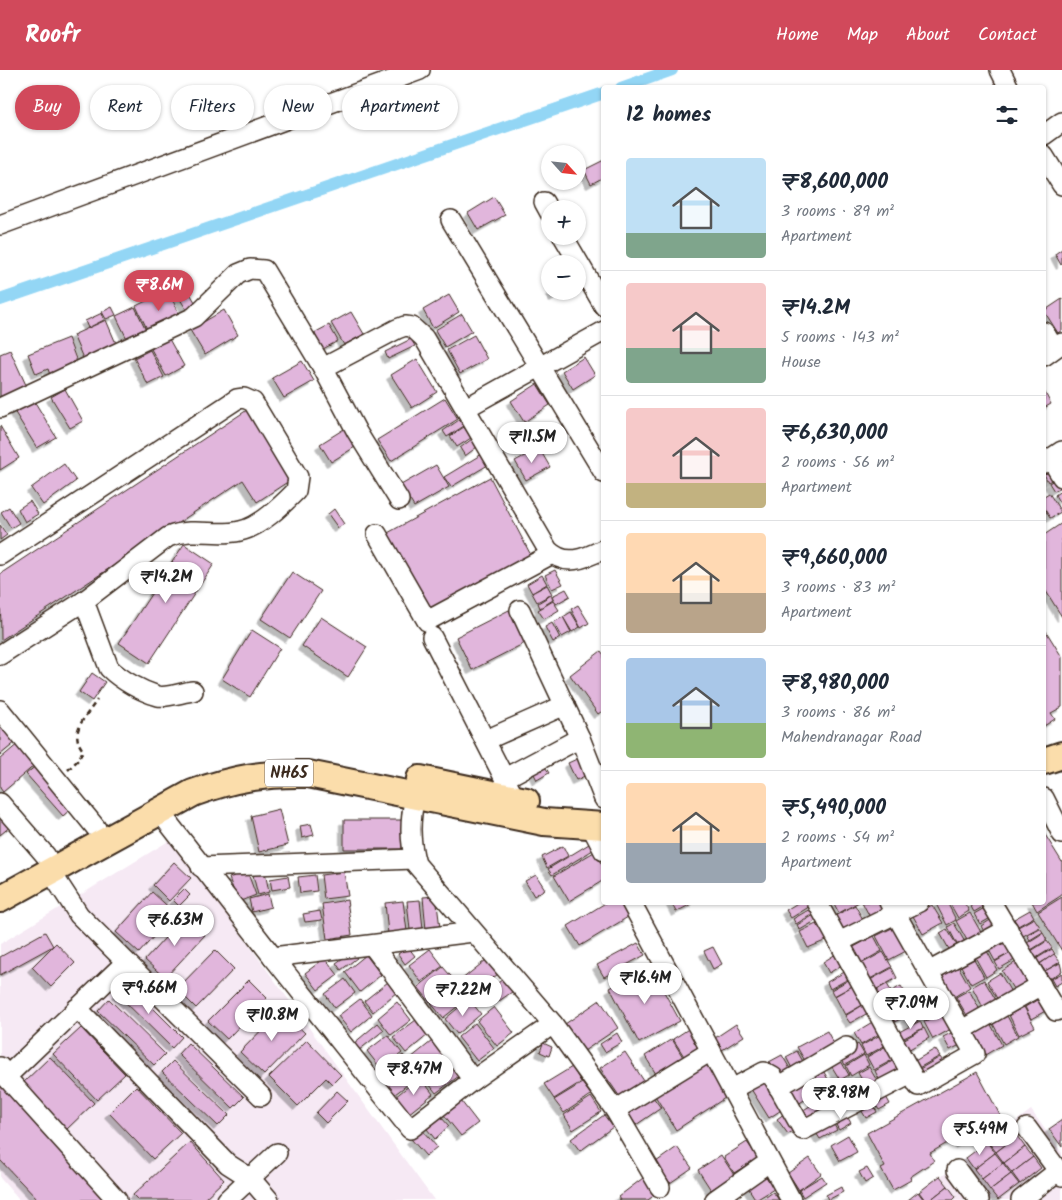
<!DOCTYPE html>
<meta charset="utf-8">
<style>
body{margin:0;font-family:Kalam,sans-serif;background:#f2f2f3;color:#1f2937;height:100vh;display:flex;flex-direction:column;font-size:19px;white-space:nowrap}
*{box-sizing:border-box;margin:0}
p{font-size:16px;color:#747a83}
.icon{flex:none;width:28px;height:28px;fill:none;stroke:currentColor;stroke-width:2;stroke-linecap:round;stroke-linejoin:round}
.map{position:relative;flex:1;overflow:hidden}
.sheet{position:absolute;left:601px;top:15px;width:445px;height:820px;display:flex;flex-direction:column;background:#fff;border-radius:5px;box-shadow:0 1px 4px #0004}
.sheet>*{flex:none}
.hud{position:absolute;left:15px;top:15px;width:475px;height:45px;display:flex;gap:10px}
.needle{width:32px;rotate:117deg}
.fabs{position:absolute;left:541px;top:75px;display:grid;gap:10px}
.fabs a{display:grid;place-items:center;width:45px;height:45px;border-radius:50%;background:#fff;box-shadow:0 1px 4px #0004;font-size:25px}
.price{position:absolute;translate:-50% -42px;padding:0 11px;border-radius:18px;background:#fff;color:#222;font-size:16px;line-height:32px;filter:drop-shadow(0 1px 2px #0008)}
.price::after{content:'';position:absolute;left:50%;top:30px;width:15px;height:11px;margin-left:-8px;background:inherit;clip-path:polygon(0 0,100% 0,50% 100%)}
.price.selected{background:#d1495b;color:#fff}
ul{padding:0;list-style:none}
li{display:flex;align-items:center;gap:15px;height:125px;padding:0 25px}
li+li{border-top:1px solid #e0e1e3}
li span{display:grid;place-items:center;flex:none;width:140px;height:100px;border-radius:5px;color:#555}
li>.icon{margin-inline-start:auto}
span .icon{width:60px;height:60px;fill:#fffc;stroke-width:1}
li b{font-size:21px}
h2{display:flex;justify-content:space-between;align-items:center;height:60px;padding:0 25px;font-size:21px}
.pill{padding:0 18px;border-radius:22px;background:#fff;box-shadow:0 1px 4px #0004;font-size:18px;line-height:45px}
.pill.selected{background:#d1495b;color:#fff}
header{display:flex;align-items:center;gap:30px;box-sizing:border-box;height:70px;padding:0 25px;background:#d1495b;color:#fff}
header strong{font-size:24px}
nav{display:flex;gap:28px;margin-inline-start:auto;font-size:18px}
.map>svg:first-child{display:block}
</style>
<header>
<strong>Roofr</strong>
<nav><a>Home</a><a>Map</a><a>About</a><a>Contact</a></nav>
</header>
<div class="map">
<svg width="1062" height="1130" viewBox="0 0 1062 1130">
<defs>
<filter id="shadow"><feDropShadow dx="-4.5" dy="4.5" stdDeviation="0" flood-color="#0004"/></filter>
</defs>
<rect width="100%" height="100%" fill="#fff"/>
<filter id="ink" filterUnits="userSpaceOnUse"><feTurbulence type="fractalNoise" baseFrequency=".02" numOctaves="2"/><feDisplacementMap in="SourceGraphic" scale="10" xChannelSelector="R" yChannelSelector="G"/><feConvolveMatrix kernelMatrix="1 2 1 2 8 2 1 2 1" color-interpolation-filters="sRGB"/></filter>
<g filter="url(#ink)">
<!-- built -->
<g fill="#f6e9f4">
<polygon points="172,769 434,1130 19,1130 0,1108 0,874"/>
<polygon points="1031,1040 1062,1083 1062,1130 910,1130"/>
</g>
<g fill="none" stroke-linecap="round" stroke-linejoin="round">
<!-- canal -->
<g stroke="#93d6f5" stroke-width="12">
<polyline points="621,18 672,0"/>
<polyline points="0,230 604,23"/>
</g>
</g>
<!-- building -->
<g fill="#e1b6dc" stroke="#3b2a1e" filter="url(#shadow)">
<polygon points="604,90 604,107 591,114 584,100"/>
<polygon points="494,127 505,145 478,160 468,143"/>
<polygon points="1062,179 1062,194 1061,195 1055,184"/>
<polygon points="187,218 199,239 189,244 177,224"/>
<polygon points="168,220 181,248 149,263 136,236"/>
<polygon points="550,221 566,221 554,228"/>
<polygon points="449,225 459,242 433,258 423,240"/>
<polygon points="1062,229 1062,260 1058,263 1044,241"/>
<polygon points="112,237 116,245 106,249 102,242"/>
<polygon points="135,237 148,264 129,273 116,246"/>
<polygon points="224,240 238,265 205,285 190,260"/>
<polygon points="351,242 364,264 344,275 331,253"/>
<polygon points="102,243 104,250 88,258 85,251"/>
<polygon points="462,244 472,261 445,277 435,260"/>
<polygon points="106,250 118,278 85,293 73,265"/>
<polygon points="329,255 338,271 323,279 314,263"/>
<polygon points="474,265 487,289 460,304 447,280"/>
<polygon points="68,268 79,297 51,308 48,299 36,304 28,284"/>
<polygon points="169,269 184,296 166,306 151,279"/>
<polygon points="411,269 415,276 388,289 385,282"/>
<polygon points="10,280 26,315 0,327 0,284"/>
<polygon points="150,280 164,307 148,315 134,288"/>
<polygon points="584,287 595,305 573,319 562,301"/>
<polygon points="417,289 437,322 412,338 391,305"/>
<polygon points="302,291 314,311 284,328 272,308"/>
<polygon points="537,314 550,335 524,352 511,331"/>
<polygon points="65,319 83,351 70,358 51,327"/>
<polygon points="1044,321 1051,334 1044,338"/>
<polygon points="445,328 458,349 391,391 377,370"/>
<polygon points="33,329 56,367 37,378 14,341"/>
<polygon points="247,340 292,409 257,432 243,410 1,570 0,504"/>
<polygon points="459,350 464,356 447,367 443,361"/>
<polygon points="0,356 19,388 0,400"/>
<polygon points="464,357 471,368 457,377 450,366"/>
<polygon points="344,359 355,377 331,392 320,374"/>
<polygon points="472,369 477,377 465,386 460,378"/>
<polygon points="539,378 550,397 526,410 515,391"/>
<polygon points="482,384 488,395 451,417 444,407"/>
<polygon points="64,394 76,411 43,435 31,418"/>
<polygon points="436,395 449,417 414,437 401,415"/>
<polygon points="1052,399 1057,407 1048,412 1044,404"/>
<polygon points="490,407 534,491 428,548 384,465"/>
<polygon points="1059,407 1062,416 1054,421 1049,413"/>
<polygon points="1062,420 1062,437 1055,425"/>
<polygon points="1049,423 1061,442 1050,448 1044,438 1044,426"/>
<polygon points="30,431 38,444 25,452 18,439"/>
<polygon points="9,437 19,453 11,458 1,442"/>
<polygon points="334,439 344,454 338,458 328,444"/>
<polygon points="1062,453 1062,547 1044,518 1044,465"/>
<polygon points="0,455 7,465 0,470"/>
<polygon points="184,474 214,494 149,593 119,573"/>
<polygon points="555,500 563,514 552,519 545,505"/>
<polygon points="292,502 321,521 290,568 261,549"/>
<polygon points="542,505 547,514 532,523 527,514"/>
<polygon points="547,515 552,524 537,532 532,523"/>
<polygon points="566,519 570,526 556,534 552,526"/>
<polygon points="551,525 553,530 540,538 538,533"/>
<polygon points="553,531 559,540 544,549 538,540"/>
<polygon points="578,535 589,553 581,558 571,539"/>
<polygon points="509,540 525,573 472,600 456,567"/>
<polygon points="571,542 580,557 572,562 563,547"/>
<polygon points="321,547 367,577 348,607 302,576"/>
<polygon points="563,547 571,562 562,567 554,552"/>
<polygon points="552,553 560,568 553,572 545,557"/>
<polygon points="1044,558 1062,587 1062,637 1051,643 1055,649 1044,656"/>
<polygon points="252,560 280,578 250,627 222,609"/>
<polygon points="601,581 604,585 604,640 598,644 570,605"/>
<polygon points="92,603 105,612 92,631 79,622"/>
<polygon points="0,651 17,671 0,685"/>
<polygon points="19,673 36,694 3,722 0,718 0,689"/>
<polygon points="579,688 587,705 576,710 568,693"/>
<polygon points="37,695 73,737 63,746 26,704"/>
<polygon points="544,695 549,703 537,710 533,702"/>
<polygon points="279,739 288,775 259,782 251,746"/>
<polygon points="0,745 11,756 0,765"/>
<polygon points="344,750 403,750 402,779 344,779"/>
<polygon points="311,754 314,765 302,768 300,756"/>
<polygon points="1044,763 1062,792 1062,825 1037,841 1032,832 1044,832"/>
<polygon points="589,774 593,780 552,805 548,799"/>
<polygon points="563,776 568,786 547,798 542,787"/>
<polygon points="594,782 604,798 604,810 569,831 554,806"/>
<polygon points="174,792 191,808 169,831 153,815"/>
<polygon points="247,801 256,825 238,832 229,808"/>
<polygon points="265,802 269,822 258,825 253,805"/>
<polygon points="344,802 348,826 324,829 321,805"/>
<polygon points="315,805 317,821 300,823 298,807"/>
<polygon points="536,805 545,819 534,826 525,811"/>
<polygon points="288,806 290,817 272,820 270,809"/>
<polygon points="184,819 190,825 179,836 173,830"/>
<polygon points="152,822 175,843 139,883 116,862"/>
<polygon points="268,824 271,837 252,842 249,829"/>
<polygon points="436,826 440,858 426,860 423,827"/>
<polygon points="1062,827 1062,881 1038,842"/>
<polygon points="347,830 352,865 327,869 322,834"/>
<polygon points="420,830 423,859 410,860 407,831"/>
<polygon points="403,831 407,861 388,864 385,833"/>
<polygon points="607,832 620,832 628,847 580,876 568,856"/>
<polygon points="671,832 695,832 676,842"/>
<polygon points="799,832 811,832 812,835 791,848 786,840"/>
<polygon points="833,832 859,832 839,843"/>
<polygon points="862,832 881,832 885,840 870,847"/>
<polygon points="935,832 947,832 956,850 947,855"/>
<polygon points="949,832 964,832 969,841 958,848"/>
<polygon points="974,832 985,832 986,835 974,842 970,835"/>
<polygon points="855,835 865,853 843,865 833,847"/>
<polygon points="932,835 943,853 923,864 913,846"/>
<polygon points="988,836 994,846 980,854 974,844"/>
<polygon points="810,839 813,844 796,854 793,849"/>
<polygon points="1030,840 1034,847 1018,856 1014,849"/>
<polygon points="320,841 322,850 305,852 303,844"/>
<polygon points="970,843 982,864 968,872 956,851"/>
<polygon points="814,845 817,850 800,860 797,855"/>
<polygon points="184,847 205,865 165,908 145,890"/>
<polygon points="995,847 1000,856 986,865 981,856"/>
<polygon points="1034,848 1040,857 1023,866 1018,857"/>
<polygon points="820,852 829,869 808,878 800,862"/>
<polygon points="954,853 966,874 959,878 948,857"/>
<polygon points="896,856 908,880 889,890 876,866"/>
<polygon points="1040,858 1043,862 1030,870 1027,865"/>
<polygon points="947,859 958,877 950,881 940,863"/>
<polygon points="45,862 53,876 0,905 0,887"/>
<polygon points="1043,863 1047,870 1031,880 1027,873"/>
<polygon points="874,866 882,881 861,893 852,878"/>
<polygon points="1008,869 1014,881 995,891 989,880"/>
<polygon points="1047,871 1052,878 1036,888 1031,881"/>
<polygon points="56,873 75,893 51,917 32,897"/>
<polygon points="638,873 645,885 604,907 597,895"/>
<polygon points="408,877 415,886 405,894 398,884"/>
<polygon points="713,877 722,894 713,899 704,881"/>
<polygon points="430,879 443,896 421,912 409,895"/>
<polygon points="1052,879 1055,884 1039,894 1036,889"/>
<polygon points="215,880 234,899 196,938 177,919"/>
<polygon points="987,881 997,900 986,907 975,887"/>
<polygon points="1014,881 1018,888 999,899 995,892"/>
<polygon points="352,882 357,888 341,900 336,893"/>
<polygon points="883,882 892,897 870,909 861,894"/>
<polygon points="836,884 842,895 829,903 823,892"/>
<polygon points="1054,884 1060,892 1045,901 1040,894"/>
<polygon points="366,885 381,905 360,922 345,902"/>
<polygon points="325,888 338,905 318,920 305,903"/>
<polygon points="974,889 984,907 971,914 961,896"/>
<polygon points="486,890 498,904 473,924 461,910"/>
<polygon points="1019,890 1032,911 1015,922 1002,901"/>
<polygon points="1060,893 1062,901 1050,909 1045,901"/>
<polygon points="957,894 970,917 954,927 940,903"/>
<polygon points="650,896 680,951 639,973 610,918"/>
<polygon points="443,897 456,912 430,932 418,917"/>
<polygon points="892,898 897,908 875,920 870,910"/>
<polygon points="848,900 852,907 830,919 827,912"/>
<polygon points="1000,903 1012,924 999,932 987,911"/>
<polygon points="1062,903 1062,912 1055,916 1051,909"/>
<polygon points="852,908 856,914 834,926 831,920"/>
<polygon points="345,909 355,923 335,938 325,924"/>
<polygon points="503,909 512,922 499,931 490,919"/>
<polygon points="249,910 267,928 227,969 208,951"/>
<polygon points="984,910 997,932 984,939 972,917"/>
<polygon points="127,912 182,967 172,978 116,923"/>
<polygon points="388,912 397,922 373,942 364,931"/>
<polygon points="456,913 468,928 443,948 431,933"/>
<polygon points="856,914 866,933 845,945 835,926"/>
<polygon points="887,914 891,921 879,928 875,921"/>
<polygon points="901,916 907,926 885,939 879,928"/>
<polygon points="969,920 980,940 968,947 956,927"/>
<polygon points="1042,927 1049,939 1031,949 1025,937"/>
<polygon points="109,929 165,984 154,995 98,941"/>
<polygon points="360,929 372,945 351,962 338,946"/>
<polygon points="469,929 481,944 457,964 445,949"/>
<polygon points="600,930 618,958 584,981 565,954"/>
<polygon points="397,932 411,950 391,965 378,948"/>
<polygon points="910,933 914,941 893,953 888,946"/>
<polygon points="937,934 942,940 924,951 920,944"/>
<polygon points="863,935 868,943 850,953 845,946"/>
<polygon points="494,937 514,963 497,976 477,951"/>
<polygon points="1024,937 1035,957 1019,965 1009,945"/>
<polygon points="281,940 305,963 264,1005 240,982"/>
<polygon points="942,942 951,959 933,969 924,952"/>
<polygon points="914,943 918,951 909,956 905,948"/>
<polygon points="1007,946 1018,966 1004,974 993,954"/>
<polygon points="416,950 428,965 406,983 393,967"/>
<polygon points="874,951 881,963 861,975 854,963"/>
<polygon points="920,951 923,958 902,969 899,962"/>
<polygon points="378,953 384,960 358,981 353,974"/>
<polygon points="475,953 494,978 477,991 458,967"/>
<polygon points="990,953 1002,975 985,985 972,963"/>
<polygon points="736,954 744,966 722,980 715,968"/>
<polygon points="81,958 125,1004 97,1030 53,984"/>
<polygon points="690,958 704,981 687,991 673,969"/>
<polygon points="924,958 929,968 906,981 901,971"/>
<polygon points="957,960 964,973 950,980 943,967"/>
<polygon points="827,961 837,980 808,996 797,977"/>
<polygon points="617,963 622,972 605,982 600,974"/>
<polygon points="882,964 888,974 866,986 861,976"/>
<polygon points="388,965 402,983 381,999 367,981"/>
<polygon points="672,969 686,992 659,1009 645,986"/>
<polygon points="307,970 341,1005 332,1014 326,1008 298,1036 269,1007"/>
<polygon points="432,971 444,985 422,1003 411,988"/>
<polygon points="188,973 244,1027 233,1038 178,984"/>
<polygon points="543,973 552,977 549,986 540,982"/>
<polygon points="858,974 864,984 845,995 840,985"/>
<polygon points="888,975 896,988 874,1000 867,987"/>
<polygon points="935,979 940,986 917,999 913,992"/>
<polygon points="797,981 805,995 795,1004 786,987"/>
<polygon points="625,982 646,1014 622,1030 600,998"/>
<polygon points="403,985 419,1006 395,1024 379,1004"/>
<polygon points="782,985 793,1004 780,1011 769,992"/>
<polygon points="864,985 869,995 851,1006 846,996"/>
<polygon points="838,986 849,1005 840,1010 829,992"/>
<polygon points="50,987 94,1033 66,1060 22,1014"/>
<polygon points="940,987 945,994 922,1008 918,1000"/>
<polygon points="445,988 459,1006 436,1023 423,1006"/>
<polygon points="896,989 905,1004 883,1017 875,1001"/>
<polygon points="173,991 229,1045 218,1056 162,1002"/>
<polygon points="705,991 728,1026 676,1060 654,1024"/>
<polygon points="572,997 581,1012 554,1029 544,1014"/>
<polygon points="821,997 832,1016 824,1021 813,1002"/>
<polygon points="869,997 880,1016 869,1022 858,1003"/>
<polygon points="977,1002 1001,1047 972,1063 974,1066 959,1074 956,1068 930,1083 934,1091 910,1107 911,1110 893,1120 881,1099 885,1097 867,1063"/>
<polygon points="807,1005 817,1022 798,1034 788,1018"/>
<polygon points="420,1007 433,1024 408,1044 395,1027"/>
<polygon points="764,1010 783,1039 769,1048 751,1019"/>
<polygon points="846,1012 855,1028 834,1041 825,1025"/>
<polygon points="582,1013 591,1025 564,1043 554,1030"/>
<polygon points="0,1015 108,1130 38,1130 0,1090"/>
<polygon points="136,1016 181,1063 153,1089 109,1043"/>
<polygon points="337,1021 348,1031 326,1053 316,1043"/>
<polygon points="883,1021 890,1034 879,1040 871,1027"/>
<polygon points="650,1023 661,1038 636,1055 626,1040"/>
<polygon points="868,1026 877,1042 866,1048 857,1033"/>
<polygon points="591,1027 601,1042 573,1060 564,1045"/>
<polygon points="822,1028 830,1040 809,1053 802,1041"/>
<polygon points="461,1031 478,1053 461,1066 444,1045"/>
<polygon points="844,1041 851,1053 839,1060 832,1048"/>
<polygon points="785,1043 796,1059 788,1064 777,1049"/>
<polygon points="604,1045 613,1057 580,1081 571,1069"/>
<polygon points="441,1047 449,1056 435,1069 427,1059"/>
<polygon points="830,1048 837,1060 820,1069 813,1058"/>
<polygon points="1062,1050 1062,1077 1049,1059"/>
<polygon points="1009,1056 1017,1066 996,1082 988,1072"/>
<polygon points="422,1060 437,1077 426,1086 411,1069"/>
<polygon points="848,1065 857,1082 840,1091 831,1075"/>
<polygon points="1017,1066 1025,1077 1004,1093 996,1082"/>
<polygon points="190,1072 224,1110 203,1130 138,1130 133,1125"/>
<polygon points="747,1072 758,1088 734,1103 724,1087"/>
<polygon points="987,1072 995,1083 974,1099 966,1088"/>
<polygon points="677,1077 692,1098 670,1113 656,1092"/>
<polygon points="1025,1077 1033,1087 1012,1103 1004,1093"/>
<polygon points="995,1083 1003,1093 982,1109 974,1099"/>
<polygon points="721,1085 734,1105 711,1120 698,1100"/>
<polygon points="1033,1087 1041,1098 1020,1114 1012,1103"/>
<polygon points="810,1088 821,1104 799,1120 788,1103"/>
<polygon points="1003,1093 1011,1104 990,1120 982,1109"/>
<polygon points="867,1098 873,1108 865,1113 859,1102"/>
<polygon points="1011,1104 1019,1114 998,1130 990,1120"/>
<polygon points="765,1105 774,1119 756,1130 747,1116"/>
<polygon points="822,1106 826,1112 803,1127 799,1120"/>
<polygon points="940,1106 948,1116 930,1130 925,1130 919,1122"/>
<polygon points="643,1108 656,1124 648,1130 620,1130 618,1127"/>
<polygon points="948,1116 956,1127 953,1130 930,1130"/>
<polygon points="841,1117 843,1122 828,1130 826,1125"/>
<polygon points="773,1122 779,1130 762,1130"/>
<polygon points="918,1122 924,1130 908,1130"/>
</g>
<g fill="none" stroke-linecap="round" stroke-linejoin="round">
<!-- minor casing -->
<g stroke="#3b2a1e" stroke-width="22">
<g id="minor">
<polyline points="1000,0 1009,18"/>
<polyline points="1044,65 1062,52"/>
<polyline points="1044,86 1062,115"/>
<polyline points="544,132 550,143"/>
<polyline points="451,150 604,403"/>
<polyline points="0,155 420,0"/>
<polyline points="563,166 604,236"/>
<polyline points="1044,262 1054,278"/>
<polyline points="1044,286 1062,273"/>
<path d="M323 298 397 259 405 256 412 257 424 268 548 480C565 497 584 489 604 479"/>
<polyline points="0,338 194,247 238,204 250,199 264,200 323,298 357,362 399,430"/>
<polyline points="466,338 604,261"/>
<polyline points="1051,389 1062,407"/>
<polyline points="1044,393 1062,381"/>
<polyline points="377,464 427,551 552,484"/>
<path d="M0 485 237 329 244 328 253 332 298 407 296 421C282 435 260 457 240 461 214 467 195 456 168 467L84 531 0 585"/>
<path d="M84 531 109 598C121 610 141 621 158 626 167 628 183 622 193 621"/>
<polyline points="520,540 580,668 604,729"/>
<polyline points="432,567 515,729"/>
<polyline points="0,640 96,758"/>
<polyline points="486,670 565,635"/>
<polyline points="505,708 580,668"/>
<path d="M415 725C410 750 409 769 416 794L553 954 615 1040 660 1117"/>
<polyline points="1044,728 1062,764"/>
<polyline points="0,733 46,786"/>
<polyline points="159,741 273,887"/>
<polyline points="591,756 604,781"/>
<polyline points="201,797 414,789"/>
<polyline points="51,802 79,845 261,1026"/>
<polyline points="631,832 791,1130"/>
<polyline points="817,832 918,1016 975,984 889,832"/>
<polyline points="991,832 1056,941"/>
<polyline points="473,862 273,887 410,1059 473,1010 553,954"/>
<polyline points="839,872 919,832"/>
<polyline points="373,876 473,1010"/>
<polyline points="930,901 1008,859"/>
<polyline points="77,938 228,1094 250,1108 269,1130"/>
<polyline points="962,960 1041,915"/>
<polyline points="0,997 6,1007 117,1130"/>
<polyline points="6,1007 126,892"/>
<polyline points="778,1017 846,977"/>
<polyline points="732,1019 764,1002 773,1007 803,1060 911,1004"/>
<polyline points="615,1040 711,981"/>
<polyline points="1027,1058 1062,1106"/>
<polyline points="957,1100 979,1130"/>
<polyline points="227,1130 277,1083"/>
<polyline points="715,1130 769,1092"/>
<polyline points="1021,1130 1058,1101"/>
</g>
</g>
<!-- highway casing -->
<g stroke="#3b2a1e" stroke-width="30">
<g id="highway">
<polyline points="1044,691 1062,685"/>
<polyline points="420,709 526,731"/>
<path d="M0 829 193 723C234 708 265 703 308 704L544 752 604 756"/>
</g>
</g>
<!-- path -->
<path stroke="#3b2a1e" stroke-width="2.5" stroke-dasharray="5 4" stroke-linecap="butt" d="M68 700 79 689 83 680C68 662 86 647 97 630"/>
<!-- minor -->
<use href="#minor" stroke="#fff" stroke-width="19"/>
<!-- highway -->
<use href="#highway" stroke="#fbddab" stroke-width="26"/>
</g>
</g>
<g text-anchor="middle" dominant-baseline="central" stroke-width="4" stroke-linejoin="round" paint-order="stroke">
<!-- shield labels -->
<rect fill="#fff" stroke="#766a62" stroke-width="1" x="265" y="689.5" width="48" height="27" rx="4"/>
<g font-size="16" font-weight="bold" fill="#3b2a1e">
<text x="289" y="703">NH65</text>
</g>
</g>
</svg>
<div class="fabs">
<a><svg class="needle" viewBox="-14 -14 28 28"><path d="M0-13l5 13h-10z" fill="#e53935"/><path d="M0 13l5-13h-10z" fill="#747a83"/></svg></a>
<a>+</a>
<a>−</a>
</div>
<b class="price selected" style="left:159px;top:242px">₹8.6M</b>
<b class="price" style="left:532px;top:394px">₹11.5M</b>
<b class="price" style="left:166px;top:534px">₹14.2M</b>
<b class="price" style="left:175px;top:877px">₹6.63M</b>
<b class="price" style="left:645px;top:935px">₹16.4M</b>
<b class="price" style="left:149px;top:945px">₹9.66M</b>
<b class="price" style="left:463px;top:947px">₹7.22M</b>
<b class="price" style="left:911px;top:960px">₹7.09M</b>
<b class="price" style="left:272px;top:972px">₹10.8M</b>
<b class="price" style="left:414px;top:1026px">₹8.47M</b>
<b class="price" style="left:841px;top:1050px">₹8.98M</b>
<b class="price" style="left:980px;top:1086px">₹5.49M</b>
<div class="hud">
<a class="pill selected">Buy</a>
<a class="pill">Rent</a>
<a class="pill">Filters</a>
<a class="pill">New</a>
<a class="pill">Apartment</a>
</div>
<section class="sheet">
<h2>12 homes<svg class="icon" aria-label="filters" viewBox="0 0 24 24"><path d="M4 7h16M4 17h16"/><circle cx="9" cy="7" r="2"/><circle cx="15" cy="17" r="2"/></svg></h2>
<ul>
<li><span style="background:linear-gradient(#bfe0f5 75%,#7fa58c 0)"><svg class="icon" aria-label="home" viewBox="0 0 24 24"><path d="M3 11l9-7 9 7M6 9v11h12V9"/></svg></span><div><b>₹8,600,000</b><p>3 rooms · 89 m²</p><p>Apartment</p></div></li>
<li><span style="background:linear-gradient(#f6c9c9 65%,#7fa58c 0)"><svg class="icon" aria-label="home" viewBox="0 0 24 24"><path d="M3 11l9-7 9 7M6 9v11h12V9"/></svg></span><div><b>₹14.2M</b><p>5 rooms · 143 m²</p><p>House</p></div></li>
<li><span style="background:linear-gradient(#f6c9c9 75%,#c2b280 0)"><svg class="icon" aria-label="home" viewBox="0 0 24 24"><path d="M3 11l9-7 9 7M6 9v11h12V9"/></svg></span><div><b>₹6,630,000</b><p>2 rooms · 56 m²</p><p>Apartment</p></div></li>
<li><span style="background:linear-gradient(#ffd9b3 60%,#b9a48a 0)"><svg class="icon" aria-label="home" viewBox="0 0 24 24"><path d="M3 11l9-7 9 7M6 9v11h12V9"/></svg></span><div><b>₹9,660,000</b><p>3 rooms · 83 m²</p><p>Apartment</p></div></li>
<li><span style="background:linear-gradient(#a9c7e8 65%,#8fb573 0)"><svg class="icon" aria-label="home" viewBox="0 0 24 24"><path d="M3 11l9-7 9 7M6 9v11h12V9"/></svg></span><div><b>₹8,980,000</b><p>3 rooms · 86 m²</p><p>Mahendranagar Road</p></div></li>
<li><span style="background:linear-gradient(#ffd9b3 60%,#9aa5b1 0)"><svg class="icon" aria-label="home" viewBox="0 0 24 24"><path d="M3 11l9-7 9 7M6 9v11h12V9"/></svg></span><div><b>₹5,490,000</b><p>2 rooms · 54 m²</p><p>Apartment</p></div></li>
</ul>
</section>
</div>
